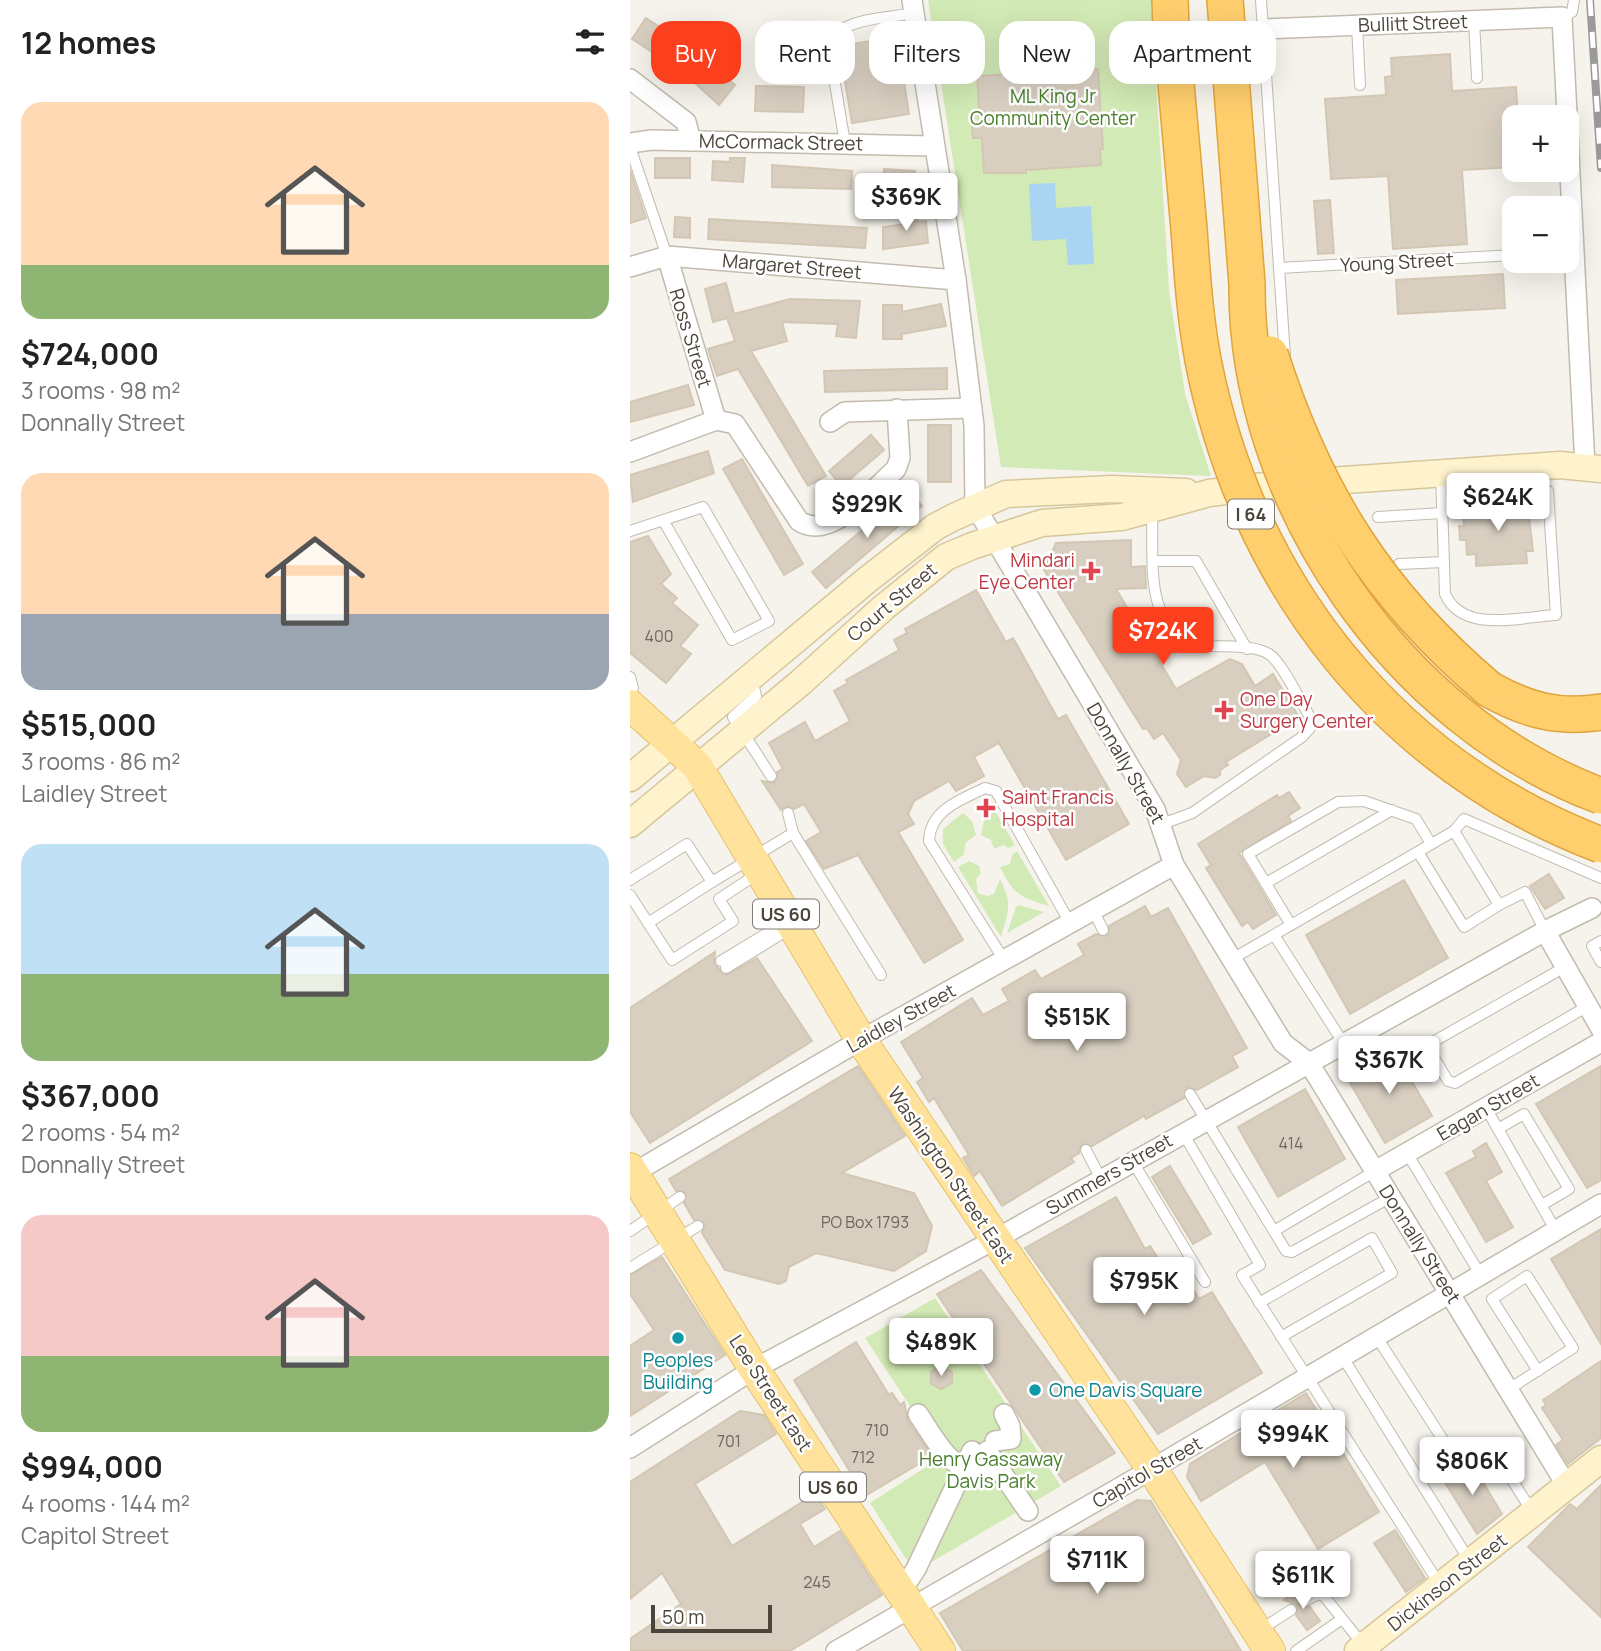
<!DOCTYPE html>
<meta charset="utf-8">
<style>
body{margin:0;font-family:Manrope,sans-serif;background:#f6f6f6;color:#222;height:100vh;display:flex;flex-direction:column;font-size:26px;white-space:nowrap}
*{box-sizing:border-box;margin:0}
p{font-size:23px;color:#767676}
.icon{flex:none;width:38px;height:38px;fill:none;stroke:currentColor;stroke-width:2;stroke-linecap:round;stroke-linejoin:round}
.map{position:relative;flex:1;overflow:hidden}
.details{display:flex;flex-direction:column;background:#fff;width:630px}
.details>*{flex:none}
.top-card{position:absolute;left:21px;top:21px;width:665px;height:63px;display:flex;gap:14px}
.tools{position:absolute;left:872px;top:105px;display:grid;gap:14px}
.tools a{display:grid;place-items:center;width:77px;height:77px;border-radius:14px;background:#fff;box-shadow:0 7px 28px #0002;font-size:35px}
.scale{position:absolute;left:21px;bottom:18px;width:121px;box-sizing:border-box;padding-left:7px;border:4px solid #4b4439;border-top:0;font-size:19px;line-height:24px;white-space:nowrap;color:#4b4439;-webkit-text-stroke:5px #fff;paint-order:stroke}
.price{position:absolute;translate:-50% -60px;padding:0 16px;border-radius:7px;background:#fff;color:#222;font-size:23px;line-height:46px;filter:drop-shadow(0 2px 4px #0008)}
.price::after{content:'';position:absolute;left:50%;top:42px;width:21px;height:16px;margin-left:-10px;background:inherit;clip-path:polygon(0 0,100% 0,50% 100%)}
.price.current{background:#fc3f1d;color:#fff}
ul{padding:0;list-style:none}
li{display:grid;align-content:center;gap:14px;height:371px;padding:0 21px}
li span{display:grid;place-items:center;height:217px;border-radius:21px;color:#555}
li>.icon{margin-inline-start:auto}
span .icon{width:126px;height:126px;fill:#fffc;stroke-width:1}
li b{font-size:30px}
h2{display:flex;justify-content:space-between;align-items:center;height:84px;padding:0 21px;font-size:30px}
.pill{padding:0 24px;border-radius:21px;background:#fff;box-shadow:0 7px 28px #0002;font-size:24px;line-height:63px}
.pill.current{background:#fc3f1d;color:#fff}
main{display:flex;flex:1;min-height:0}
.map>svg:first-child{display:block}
</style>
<main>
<section class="details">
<h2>12 homes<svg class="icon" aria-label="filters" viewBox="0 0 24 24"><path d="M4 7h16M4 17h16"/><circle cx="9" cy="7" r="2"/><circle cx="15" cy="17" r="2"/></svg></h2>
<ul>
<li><span style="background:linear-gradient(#ffd9b3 75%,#8fb573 0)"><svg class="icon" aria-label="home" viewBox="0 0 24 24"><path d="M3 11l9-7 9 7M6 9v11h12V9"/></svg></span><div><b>$724,000</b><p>3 rooms · 98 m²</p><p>Donnally Street</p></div></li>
<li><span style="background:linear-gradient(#ffd9b3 65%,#9aa5b1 0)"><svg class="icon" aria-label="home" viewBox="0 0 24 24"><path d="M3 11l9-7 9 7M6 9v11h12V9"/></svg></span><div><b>$515,000</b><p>3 rooms · 86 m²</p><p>Laidley Street</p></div></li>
<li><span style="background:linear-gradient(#bfe0f5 60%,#8fb573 0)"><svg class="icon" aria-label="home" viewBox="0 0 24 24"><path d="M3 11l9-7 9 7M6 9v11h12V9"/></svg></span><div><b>$367,000</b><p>2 rooms · 54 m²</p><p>Donnally Street</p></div></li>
<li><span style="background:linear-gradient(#f6c9c9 65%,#8fb573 0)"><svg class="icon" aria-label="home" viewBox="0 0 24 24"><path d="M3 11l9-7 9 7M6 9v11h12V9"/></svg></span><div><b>$994,000</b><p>4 rooms · 144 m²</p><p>Capitol Street</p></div></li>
</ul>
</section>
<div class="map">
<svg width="971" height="1651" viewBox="0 0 971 1651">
<rect width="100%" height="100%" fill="#f6f3ec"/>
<!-- green -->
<g fill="#d2eab5">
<polygon points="298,0 521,0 539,290 555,394 581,476 371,467"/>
<polygon points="365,811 385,845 378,848 374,845 364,849 361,840 351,835 354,821"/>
<polygon points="333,813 342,821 346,835 336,842 334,854 324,862 313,844 313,829"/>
<path d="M387 851 419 906C390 897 384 895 370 867L380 864 382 855Z"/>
<path d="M339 861 349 866 351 873 346 879 348 893 357 896 364 894 370 879C383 904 378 912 371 937L328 867Z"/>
<polygon points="388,905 414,912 377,933 386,907"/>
<polygon points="305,1298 431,1486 293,1567 280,1565 240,1503 313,1456 235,1338"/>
</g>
<!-- water -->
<polygon fill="#a9d4f2" points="425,183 426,208 461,206 464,264 438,265 436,239 402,241 399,184"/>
<!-- building -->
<g fill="#d8cfc1" stroke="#d3c7b4" stroke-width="2">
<polygon points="16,18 56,44 105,85 89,105 54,73 2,39"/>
<polygon points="267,37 279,114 222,123 209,46"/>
<polygon points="820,54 822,91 886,87 888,117 884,117 884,167 832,170 837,244 763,249 758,176 701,179 695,99 756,95 755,77 762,76 761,58"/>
<polygon points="468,69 473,149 470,149 471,165 396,170 396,173 354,173 352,138 343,138 342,125 350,124 347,76"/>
<polygon points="126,86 174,87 173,112 125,111"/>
<rect x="25" y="158" width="35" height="20"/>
<polygon points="100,158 115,158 113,182 82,180 83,161 100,162"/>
<polygon points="142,165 222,171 221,189 142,187"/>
<polygon points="254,169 285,171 283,192 253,191"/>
<polygon points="0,170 16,218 0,223"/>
<polygon points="700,200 704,253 688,254 684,201"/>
<polygon points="287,213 288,222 296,221 298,243 253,249 253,227 275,224 274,215"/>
<polygon points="45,217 60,218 60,238 44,237"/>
<polygon points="79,219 237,228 235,248 78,239"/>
<polygon points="873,274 875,308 768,314 766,280"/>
<polygon points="96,283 104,314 160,299 230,301 226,338 206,336 208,324 152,322 157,341 121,351 196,476 178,486 108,369 87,376 78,349 105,341 97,318 83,322 75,289"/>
<polygon points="311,304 316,326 272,334 272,339 253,339 253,305 272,305 272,312"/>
<polygon points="317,368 317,389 195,392 194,371"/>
<polygon points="58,385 64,405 0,422 0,402"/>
<rect x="298" y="425" width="23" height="57"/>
<polygon points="241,435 254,450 212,486 199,471"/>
<polygon points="78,451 84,473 3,502 0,475"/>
<polygon points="112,459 173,564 154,575 93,469"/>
<polygon points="279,491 292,506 196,588 182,572"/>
<polygon points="897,500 903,551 896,551 897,563 846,566 846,554 837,555 836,540 830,540 829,526 834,526 833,517 843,516 843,504"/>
<polygon points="18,536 41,574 31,584 47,598 42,603 68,625 50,646 61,654 36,683 0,653 0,542"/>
<polygon points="501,540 501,567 515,566 516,588 486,589 546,689 600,659 612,664 625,686 643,674 669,717 596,762 598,765 590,770 590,775 585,778 574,776 556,787 547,774 551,760 533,733 524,739 517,728 513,729 414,570 426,543"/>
<polygon points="346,590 376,642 383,638 428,719 436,715 499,824 436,860 369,743 344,757 354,776 326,791 319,781 284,801 278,814 284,824 268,832 333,940 294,963 228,855 194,869 176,841 191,832 174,804 164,809 156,806 151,810 132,781 144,783 147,772 153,769 139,743 175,722 185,741 220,721 204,691 218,683 216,680 269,650 264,640 277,633 275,629"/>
<polygon points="659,792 670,808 658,816 661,821 609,853 646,915 623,929 618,922 612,926 576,868 581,865 568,844 647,795 649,798"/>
<polygon points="919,874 934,898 915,909 900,886"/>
<polygon points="774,880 818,958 720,1014 676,935"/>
<polygon points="515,906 521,917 538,908 617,1048 602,1056 608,1067 567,1090 557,1087 554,1098 516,1119 514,1116 462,1146 452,1144 449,1153 441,1158 444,1162 372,1206 350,1171 344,1176 333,1158 339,1155 304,1098 299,1102 287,1082 293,1078 271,1042 342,998 353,1015 379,1001 372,989 405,970 411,979 454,955 448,944 466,934 477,936 479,926"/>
<polygon points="85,952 84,964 96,975 127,958 182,1041 20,1143 0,1112 0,1008"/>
<polygon points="763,1049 802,1116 755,1143 716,1076"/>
<polygon points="228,1066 275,1136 212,1173 284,1193 302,1226 296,1251 264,1271 186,1253 159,1267 156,1281 149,1284 95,1270 72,1233 75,1226 74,1222 64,1220 54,1203 56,1193 46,1191 39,1179"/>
<polygon points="971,1066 971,1180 957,1188 906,1104"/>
<polygon points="675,1089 715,1159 648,1197 608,1127"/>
<polygon points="856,1143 872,1172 856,1181 883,1227 856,1242 816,1173 846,1157 843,1151"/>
<polygon points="540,1166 581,1234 563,1244 522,1177"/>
<polygon points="486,1197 515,1249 520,1246 537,1272 549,1266 569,1299 582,1292 632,1373 528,1434 395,1248"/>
<polygon points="971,1229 971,1344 921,1259"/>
<polygon points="32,1257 95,1355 0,1416 0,1346 24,1330 0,1294 0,1275"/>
<polygon points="351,1270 485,1453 434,1482 307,1294"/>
<polygon points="226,1342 259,1395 262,1393 270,1405 274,1402 278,1421 302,1456 235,1496 164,1380"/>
<polygon points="971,1361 971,1438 938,1464 926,1445 933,1440 912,1408 916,1405 913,1400"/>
<polygon points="311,1366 322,1372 322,1383 311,1389 301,1384 301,1372"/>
<polygon points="676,1393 749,1512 688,1549 635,1462 571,1501 557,1477 560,1464"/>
<polygon points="110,1411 134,1415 146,1434 65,1484 102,1546 185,1494 195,1509 170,1524 184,1547 210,1531 252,1595 160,1651 0,1651 0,1639 51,1604 32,1573 0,1599 0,1482"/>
<polygon points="842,1464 872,1514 847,1534 811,1476 824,1467 828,1473"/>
<polygon points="971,1485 971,1617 898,1547 940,1504 947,1509"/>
<polygon points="507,1500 521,1501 611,1651 333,1651 310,1613"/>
<polygon points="765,1530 795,1578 776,1592 744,1543"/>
<polygon points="667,1590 671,1595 669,1605 680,1607 690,1621 677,1630 666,1615 667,1605 654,1600"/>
</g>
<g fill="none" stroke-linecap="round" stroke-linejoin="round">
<!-- lane casing -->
<g stroke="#c2bbae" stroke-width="12">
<g id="lane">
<polyline points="631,0 655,356"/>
<polyline points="932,17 942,12 944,0"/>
<polyline points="844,21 847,78"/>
<polyline points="727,25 730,85"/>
<path d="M215 143 199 48C208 16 256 19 284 13"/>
<polyline points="0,147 37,256"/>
<polyline points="649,268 884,255"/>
<path d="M811 473 815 594C833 634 889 617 926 615L918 491"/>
<path d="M522 512C524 564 511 639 581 646 599 647 624 645 639 654 652 662 671 703 680 717V728L672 737 562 813 532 824"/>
<polyline points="748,517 812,513"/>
<polyline points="0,531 73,507 139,621 102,640 33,520"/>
<polyline points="524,561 566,561 617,649"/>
<polyline points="769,564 814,562"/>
<polyline points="0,677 3,688 0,692"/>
<polyline points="122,679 126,696 103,717 141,776"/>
<polyline points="158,813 163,833"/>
<polyline points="788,852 834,927 869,905 824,831"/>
<polyline points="0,880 57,844 82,882 18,923"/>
<polyline points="82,882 163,833 251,975"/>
<polyline points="636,883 762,810"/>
<polyline points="0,895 42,960 103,921 89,899 127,874"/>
<polyline points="869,905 895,892 915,931"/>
<polyline points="463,910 473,930"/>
<polyline points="661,925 618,854 708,802 734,801 786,819 801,844"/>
<polyline points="644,935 714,1044"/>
<polyline points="971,941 962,946 971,962"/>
<polyline points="602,959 824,831 834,819 971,878"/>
<path d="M374 960 299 841C300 810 330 800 355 788L366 791 440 923"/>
<polyline points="91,961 156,922"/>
<polyline points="935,967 801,1043 800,1051 818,1081 825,1083 958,1006"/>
<polyline points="96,968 161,928"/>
<polyline points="560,1094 656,1251 662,1252 761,1197"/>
<polyline points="856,1108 926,1231"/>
<polyline points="868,1129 894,1114 939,1189 912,1205"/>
<polyline points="553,1133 630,1265 612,1275 810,1585"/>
<polyline points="456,1150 471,1179"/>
<polyline points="777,1153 850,1274"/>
<polyline points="503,1162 575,1282"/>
<polyline points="0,1231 50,1197"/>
<polyline points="644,1231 745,1171"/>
<polyline points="0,1268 68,1226"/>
<polyline points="629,1303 742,1238 762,1273 651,1337"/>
<polyline points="746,1336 826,1460"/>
<polyline points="712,1356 839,1560"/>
<polyline points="879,1389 943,1348 897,1276 862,1299 908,1371"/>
<polyline points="863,1450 903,1513"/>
<polyline points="675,1601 688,1594 694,1596 734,1646"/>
<polyline points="630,1630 661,1610"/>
<polyline points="666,1651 712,1619"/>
</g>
</g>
<!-- street casing -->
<g stroke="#c2bbae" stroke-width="22">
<g id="street">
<polyline points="282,0 326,280 344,426 345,506 525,809 544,865 653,1043 679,1063 937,1486"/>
<polyline points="633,29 932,17 955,466"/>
<polyline points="0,79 56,122 61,141"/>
<polyline points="0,143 21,140 302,146"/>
<polyline points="37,256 86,420"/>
<polyline points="0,267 37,256 326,280"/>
<polyline points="200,422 215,412 342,408"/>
<path d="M0 452 86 420 105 424 169 521C201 542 242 490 266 469L270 458 267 409"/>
<polyline points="915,931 971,1029"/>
<polyline points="745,1171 971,1042"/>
<polyline points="0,1175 231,1040 544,865"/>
<path d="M288 1414C308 1443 326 1485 368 1465"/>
<polyline points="365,1441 381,1439 380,1426 374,1414"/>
<polyline points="0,1448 124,1369 364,1240 915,931 962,908"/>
<polyline points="357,1451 398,1511"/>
<polyline points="272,1590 286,1569 342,1451"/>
<polyline points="206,1651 522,1469 971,1204"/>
</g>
</g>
<!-- secondary casing -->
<g stroke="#d6c79b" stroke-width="29">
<g id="secondary">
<polyline points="0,778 237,580 305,527 324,517 376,494 482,489 556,492"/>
<polyline points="0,824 170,683 253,608 316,557 342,546 412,523 492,517 579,493 643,485 930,465 971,469"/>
<polyline points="728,1651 971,1459"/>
</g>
</g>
<!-- primary casing -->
<g stroke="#e6c16a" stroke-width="32">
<g id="primary">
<polyline points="0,705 67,766 231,1040 522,1469 640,1651"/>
<polyline points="0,1168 124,1369 310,1651"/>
</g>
</g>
<!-- highway casing -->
<g stroke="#e0a43c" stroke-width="38">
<g id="highway">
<polyline points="540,0 541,28"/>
<polyline points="595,0 617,284"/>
<path d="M859 689C896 710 929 719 971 712"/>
</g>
</g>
<!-- lane -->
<use href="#lane" stroke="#fff" stroke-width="10"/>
<!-- street -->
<use href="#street" stroke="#fff" stroke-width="19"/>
<!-- secondary -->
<use href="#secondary" stroke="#fff3cd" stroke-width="26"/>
<!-- primary -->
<use href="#primary" stroke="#ffe39c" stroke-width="30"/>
<!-- highway -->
<use href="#highway" stroke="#ffcf6e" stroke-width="35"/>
<!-- rail casing -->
<g stroke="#9a9a9a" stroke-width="8">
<polyline id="rail" points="960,0 971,168"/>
</g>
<!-- rail -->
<use href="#rail" stroke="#fff" stroke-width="5" stroke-dasharray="16" stroke-linecap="butt"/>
<!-- highway-bridge casing -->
<g stroke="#e0a43c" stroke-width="38" stroke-linecap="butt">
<g id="highway-bridge">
<path d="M541 28C547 95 553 162 559 229 562 272 565 317 573 360 616 582 758 764 971 845"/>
<path d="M617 284C615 500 769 721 971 796"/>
<path d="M640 354C685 494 747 594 859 689"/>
</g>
</g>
<!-- highway-bridge -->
<use href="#highway-bridge" stroke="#ffcf6e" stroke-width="35"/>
</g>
<!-- markers -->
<g fill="#e0444e" stroke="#fff" stroke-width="2.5">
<path d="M457.5 560.5h7v7h7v7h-7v7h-7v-7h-7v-7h7z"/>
<path d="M590.5 699.5h7v7h7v7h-7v7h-7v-7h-7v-7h7z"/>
<path d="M352.5 797.5h7v7h7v7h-7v7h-7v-7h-7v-7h7z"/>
</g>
<g fill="#0f9aa8" stroke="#fff" stroke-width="2.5">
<circle cx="48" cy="1338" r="7"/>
<circle cx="405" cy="1390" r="7"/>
</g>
<g text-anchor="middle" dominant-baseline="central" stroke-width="5" stroke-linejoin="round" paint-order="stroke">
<!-- number labels -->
<g font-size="16" fill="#6e675b">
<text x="29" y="636">400</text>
<text x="661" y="1143">414</text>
<text x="235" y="1222">PO Box 1793</text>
<text x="247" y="1430">710</text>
<text x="99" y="1441">701</text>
<text x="233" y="1457">712</text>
<text x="187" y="1582">245</text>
</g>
<!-- shield labels -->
<g fill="#fff" stroke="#817c74" stroke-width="2">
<rect x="598" y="499.5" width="46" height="29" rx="5"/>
<rect x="123" y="899.5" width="66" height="29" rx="5"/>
<rect x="170" y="1472.5" width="66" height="29" rx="5"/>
</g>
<g font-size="18" font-weight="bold" fill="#4b4439">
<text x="621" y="514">I 64</text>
<text x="156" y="914">US 60</text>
<text x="203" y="1487">US 60</text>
</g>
<!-- street labels -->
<g font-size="19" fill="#4b4439" stroke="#fff">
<text transform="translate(783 23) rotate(-2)">Bullitt Street</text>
<text transform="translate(151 142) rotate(1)">McCormack Street</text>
<text transform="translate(767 262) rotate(-3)">Young Street</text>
<text transform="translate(162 266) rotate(5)">Margaret Street</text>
<text transform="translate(61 338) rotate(73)">Ross Street</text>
<text transform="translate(262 602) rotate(-40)">Court Street</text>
<text transform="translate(496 763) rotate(60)">Donnally Street</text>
<text transform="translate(271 1018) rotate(-29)">Laidley Street</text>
<text transform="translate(858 1107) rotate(-30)">Eagan Street</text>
<text transform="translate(479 1174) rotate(-30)">Summers Street</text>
<text transform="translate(321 1175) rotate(56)">Washington Street East</text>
<text transform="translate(790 1244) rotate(58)">Donnally Street</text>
<text transform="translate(141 1393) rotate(57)">Lee Street East</text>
<text transform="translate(517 1472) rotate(-30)">Capitol Street</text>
<text transform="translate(817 1582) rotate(-38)">Dickinson Street</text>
</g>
<!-- park labels -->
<g font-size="19" fill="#4a7f2a" stroke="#fff">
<text x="423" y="96">ML King Jr<tspan x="423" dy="22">Community Center</tspan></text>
<text x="361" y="1459">Henry Gassaway<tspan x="361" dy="22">Davis Park</tspan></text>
</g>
<!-- health labels -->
<g font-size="19" fill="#be3a42" stroke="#fff" text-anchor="start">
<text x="445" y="560" text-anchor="end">Mindari<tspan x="445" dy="22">Eye Center</tspan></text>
<text x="610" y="699">One Day<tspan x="610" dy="22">Surgery Center</tspan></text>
<text x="372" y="797">Saint Francis<tspan x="372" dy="22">Hospital</tspan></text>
</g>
<!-- culture labels -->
<g font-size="19" fill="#0d838f" stroke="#fff">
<text x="48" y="1360">Peoples<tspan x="48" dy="22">Building</tspan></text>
<text x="419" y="1390" text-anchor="start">One Davis Square</text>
</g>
</g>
</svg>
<div class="tools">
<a>+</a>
<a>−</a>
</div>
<div class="scale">50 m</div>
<b class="price" style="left:276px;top:233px">$369K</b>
<b class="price" style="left:868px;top:533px">$624K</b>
<b class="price" style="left:237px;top:540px">$929K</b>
<b class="price current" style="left:533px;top:667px">$724K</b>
<b class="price" style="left:447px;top:1053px">$515K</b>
<b class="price" style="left:759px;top:1096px">$367K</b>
<b class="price" style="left:514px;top:1317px">$795K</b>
<b class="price" style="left:311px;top:1378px">$489K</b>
<b class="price" style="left:663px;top:1470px">$994K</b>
<b class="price" style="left:842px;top:1497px">$806K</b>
<b class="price" style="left:467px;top:1596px">$711K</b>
<b class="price" style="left:673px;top:1611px">$611K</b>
<div class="top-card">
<a class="pill current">Buy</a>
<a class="pill">Rent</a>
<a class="pill">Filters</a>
<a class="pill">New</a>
<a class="pill">Apartment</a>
</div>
</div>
</main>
